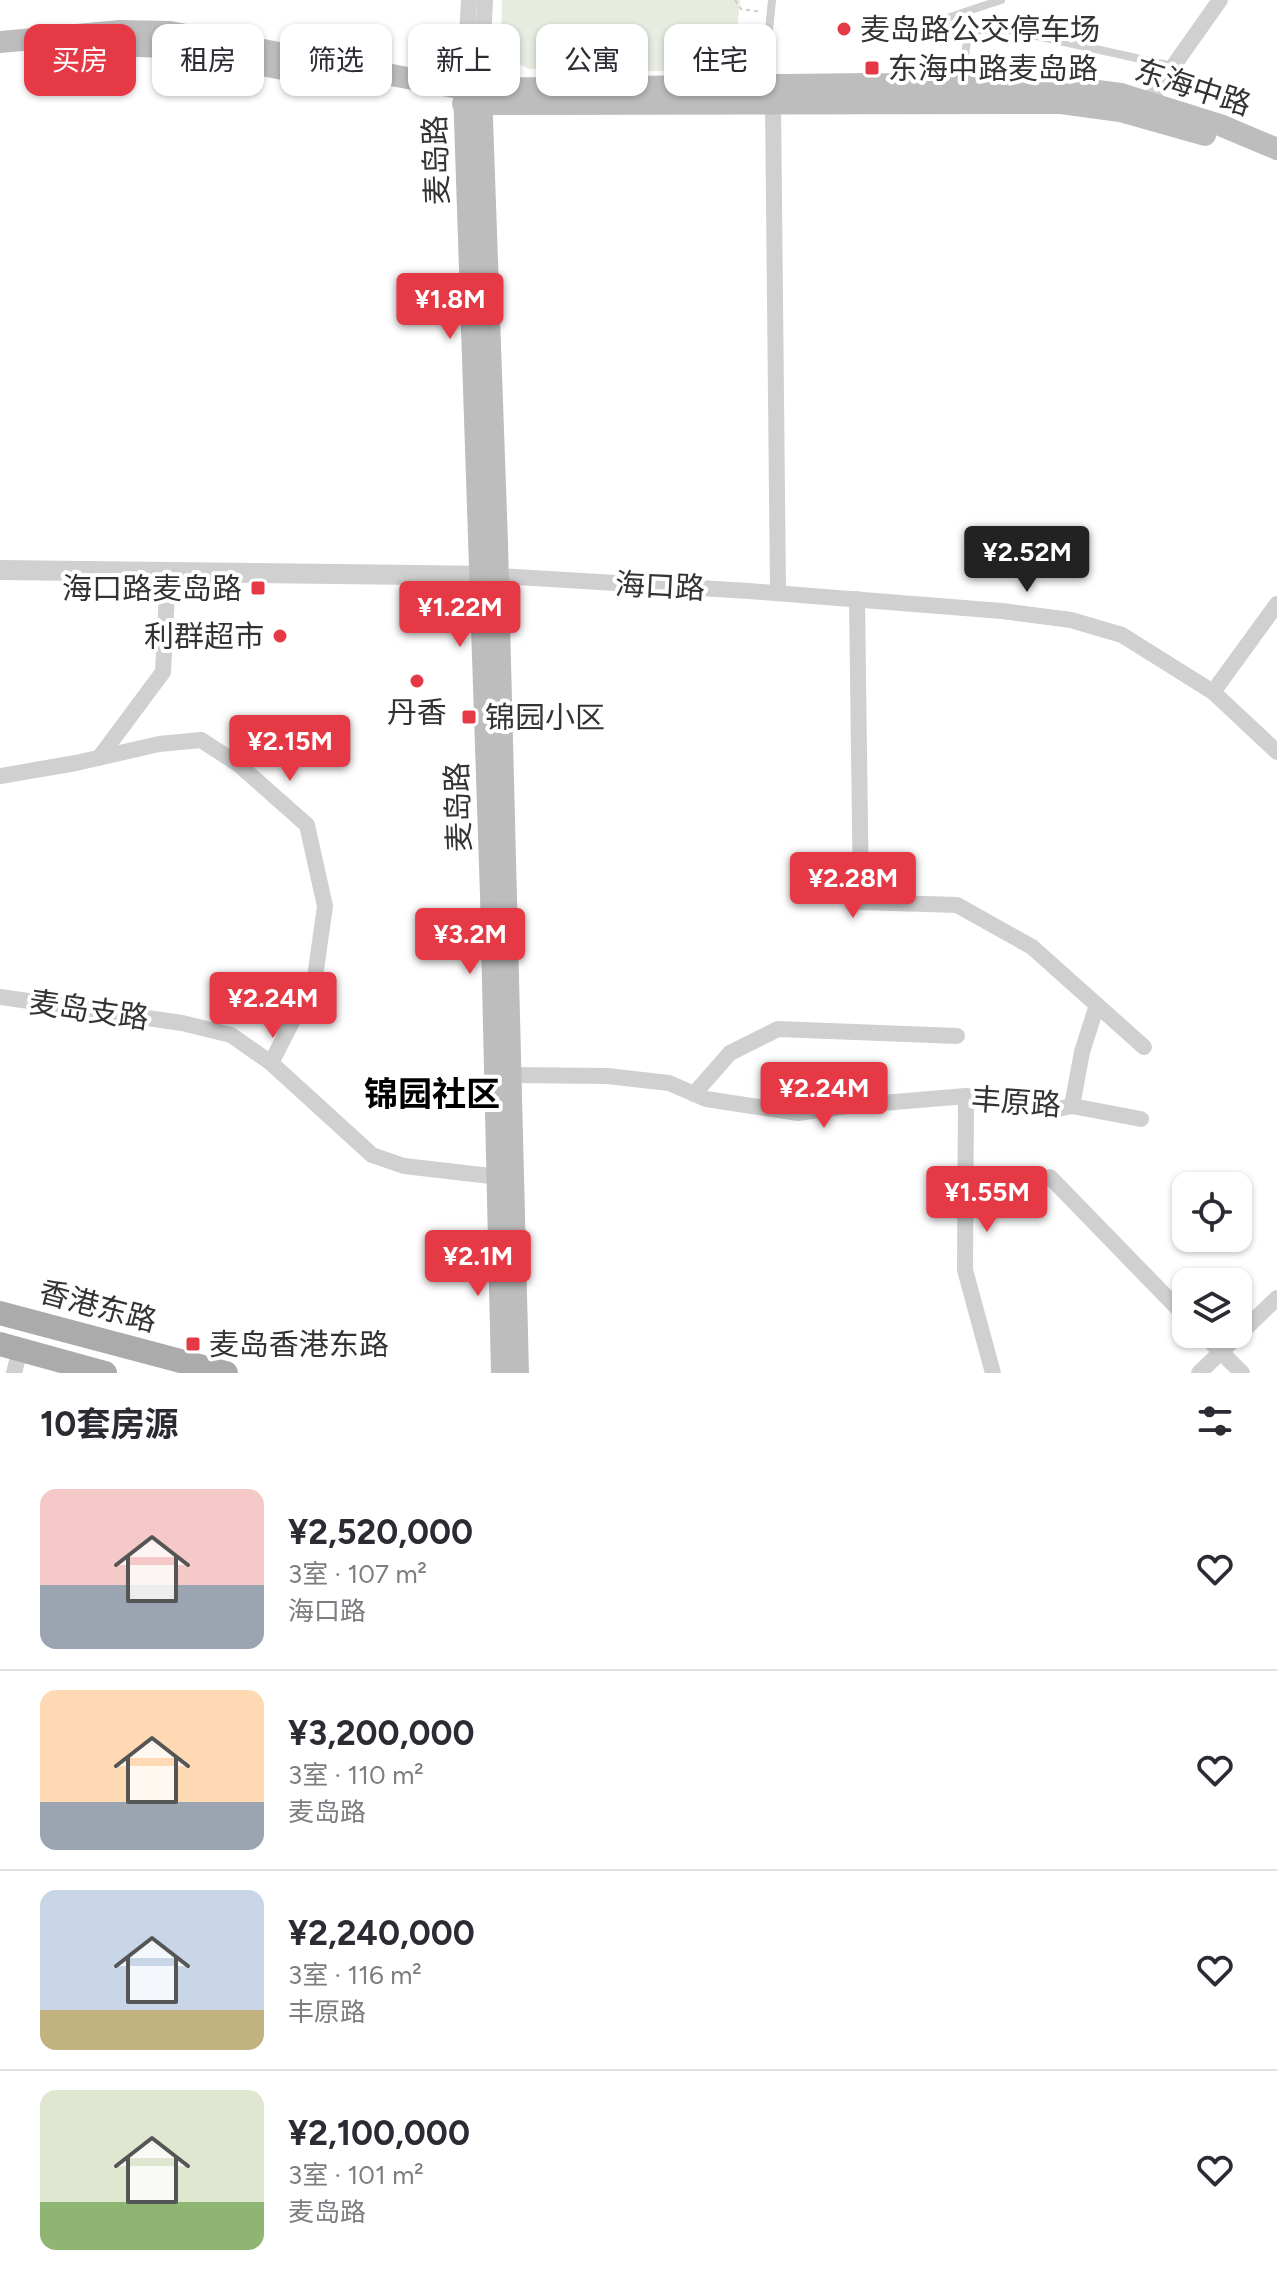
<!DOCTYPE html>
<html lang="zh">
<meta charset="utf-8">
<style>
body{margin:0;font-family:Figtree,"Noto Sans SC",sans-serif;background:#f2f2f3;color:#2b2b33;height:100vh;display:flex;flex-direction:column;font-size:30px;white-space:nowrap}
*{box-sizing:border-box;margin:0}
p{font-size:26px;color:#7c7c81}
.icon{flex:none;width:44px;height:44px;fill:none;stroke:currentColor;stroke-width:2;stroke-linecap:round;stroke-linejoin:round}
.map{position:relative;height:1373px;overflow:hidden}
.drawer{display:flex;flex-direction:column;background:#fff;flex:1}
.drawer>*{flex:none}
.hud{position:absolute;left:24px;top:24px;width:800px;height:72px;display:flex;gap:16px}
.controls{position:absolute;left:1172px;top:1172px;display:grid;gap:16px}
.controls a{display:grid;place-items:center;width:80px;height:80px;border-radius:16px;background:#fff;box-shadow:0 2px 6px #0004;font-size:40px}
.price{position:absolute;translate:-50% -68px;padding:0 18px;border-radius:8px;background:#e63946;color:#fff;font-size:26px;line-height:52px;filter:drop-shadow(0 2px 4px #0008)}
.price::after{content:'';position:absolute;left:50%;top:48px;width:24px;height:18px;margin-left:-12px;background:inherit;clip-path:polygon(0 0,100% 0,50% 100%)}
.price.on{background:#222;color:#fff}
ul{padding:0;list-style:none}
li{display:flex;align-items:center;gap:24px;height:200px;padding:0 40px}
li+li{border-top:2px solid #e1e1e2}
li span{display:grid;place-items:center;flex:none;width:224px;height:160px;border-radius:16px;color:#555}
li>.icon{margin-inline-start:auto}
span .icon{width:96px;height:96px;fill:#fffc;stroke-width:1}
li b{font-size:34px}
h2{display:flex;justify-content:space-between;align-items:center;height:96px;padding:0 40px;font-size:34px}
.chip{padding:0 28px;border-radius:16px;background:#fff;box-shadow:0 2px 6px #0004;font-size:28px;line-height:72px}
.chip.on{background:#e63946;color:#fff}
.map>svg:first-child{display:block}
</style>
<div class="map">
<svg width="1277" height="1373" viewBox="0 0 1277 1373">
<rect width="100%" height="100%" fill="#fff"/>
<!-- green -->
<polygon fill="#e6ecdf" points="502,0 740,0 733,72 529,69 512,61 501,48"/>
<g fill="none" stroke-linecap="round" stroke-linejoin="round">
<!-- path -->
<polyline stroke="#cdcdcd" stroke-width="2" stroke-dasharray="4 4" stroke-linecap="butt" points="735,0 741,9 762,12"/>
<!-- service -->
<g stroke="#d0d0d0" stroke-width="8">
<polyline points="1001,0 947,18 945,25 955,31 1005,29 1172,66"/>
<path d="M1021 33C1046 10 1053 16 1070 43"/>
<polyline points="770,82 766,60 772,0"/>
<polyline points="962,85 968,30"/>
</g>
<!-- minor -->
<g stroke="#d0d0d0" stroke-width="16">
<polyline points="464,89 469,0"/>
<polyline points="481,89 485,0"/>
<polyline points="773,102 778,593"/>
<polyline points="1148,102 1220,0"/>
<polyline points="498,576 749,591 1002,611 1071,620 1122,635 1213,692 1277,752"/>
<polyline points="857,599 861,902 957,905 1032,947 1144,1047"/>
<polyline points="1213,692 1277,604"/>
<polyline points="99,758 163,672 168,572"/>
<polyline points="0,776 76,763 159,744 201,740 238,764 307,825 325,906 315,977 271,1063"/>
<polyline points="0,997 182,1023 231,1035 271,1063 372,1155 404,1166 508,1178"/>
<polyline points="512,1075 607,1076 669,1083 706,1099 798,1113 847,1106 966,1096 1053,1110 1072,1106 1141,1119"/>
<polyline points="694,1094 730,1053 778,1029 957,1036"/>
<polyline points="966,1096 965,1270 993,1373"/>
<polyline points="1072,1106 1082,1052 1097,1005"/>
<polyline points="1050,1177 1186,1317"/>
<polyline points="1203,1334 1242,1373"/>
<polyline points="14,1373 20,1350"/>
<polyline points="1199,1373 1277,1298"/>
</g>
<!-- tertiary -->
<polyline stroke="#d0d0d0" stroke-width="20" points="0,570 496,576"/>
<!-- secondary -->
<g stroke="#bdbdbd" stroke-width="22">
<polyline points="0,42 120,31 170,32 464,89 870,84 1066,87 1121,94 1220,125 1277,149"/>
<polyline points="137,46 166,47 288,70"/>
<polyline points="464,90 491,895 502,1373"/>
<polyline points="481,91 497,543 518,1373"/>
<polyline points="463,104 1061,103 1120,111 1205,135"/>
</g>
<!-- primary -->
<g stroke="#ababab" stroke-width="24">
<polyline points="0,1313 226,1373"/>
<polyline points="0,1344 105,1373"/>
</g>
</g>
<!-- markers -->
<g fill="#e63946" stroke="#fff" stroke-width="3">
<circle cx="844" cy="29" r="8"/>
<rect x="864" y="60" width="16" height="16" rx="4"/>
<rect x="250" y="580" width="16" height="16" rx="4"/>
<circle cx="280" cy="636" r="8"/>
<circle cx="417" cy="681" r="8"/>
<rect x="461" y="709" width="16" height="16" rx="4"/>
<rect x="185" y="1336" width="16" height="16" rx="4"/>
</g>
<g text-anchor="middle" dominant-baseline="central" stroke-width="8" stroke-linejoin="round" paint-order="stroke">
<!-- poi labels -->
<g font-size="30" fill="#333" stroke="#fff" text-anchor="start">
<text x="860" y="29">麦岛路公交停车场</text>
<text x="888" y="68">东海中路麦岛路</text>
<text x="242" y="588" text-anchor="end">海口路麦岛路</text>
<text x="264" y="636" text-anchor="end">利群超市</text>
<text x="417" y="712" text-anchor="middle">丹香</text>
<text x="485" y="717">锦园小区</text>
<text x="209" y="1344">麦岛香港东路</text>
</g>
<!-- street labels -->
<g font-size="30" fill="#333" stroke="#fff">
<text transform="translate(1193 87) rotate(18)">东海中路</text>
<text transform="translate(436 160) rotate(-92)">麦岛路</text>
<text transform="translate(660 586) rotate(3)">海口路</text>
<text transform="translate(458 807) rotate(-92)">麦岛路</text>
<text transform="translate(89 1010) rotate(8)">麦岛支路</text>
<text transform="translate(1016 1102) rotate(4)">丰原路</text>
<text transform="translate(98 1306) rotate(15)">香港东路</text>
</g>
<!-- quarter labels -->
<g font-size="34" font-weight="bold" fill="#000" stroke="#fff">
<text x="432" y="1094">锦园社区</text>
</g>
</g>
</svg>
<div class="controls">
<a><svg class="icon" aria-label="locate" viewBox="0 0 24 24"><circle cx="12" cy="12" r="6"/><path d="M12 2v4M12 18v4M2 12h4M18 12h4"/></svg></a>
<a><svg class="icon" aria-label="layers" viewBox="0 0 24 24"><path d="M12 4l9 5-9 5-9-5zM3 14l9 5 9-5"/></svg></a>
</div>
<b class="price" style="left:450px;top:341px">¥1.8M</b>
<b class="price on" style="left:1027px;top:594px">¥2.52M</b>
<b class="price" style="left:460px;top:649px">¥1.22M</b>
<b class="price" style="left:290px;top:783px">¥2.15M</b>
<b class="price" style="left:853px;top:920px">¥2.28M</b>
<b class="price" style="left:470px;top:976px">¥3.2M</b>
<b class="price" style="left:273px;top:1040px">¥2.24M</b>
<b class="price" style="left:824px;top:1130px">¥2.24M</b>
<b class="price" style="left:987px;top:1234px">¥1.55M</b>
<b class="price" style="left:478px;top:1298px">¥2.1M</b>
<div class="hud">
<a class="chip on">买房</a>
<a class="chip">租房</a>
<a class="chip">筛选</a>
<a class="chip">新上</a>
<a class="chip">公寓</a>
<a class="chip">住宅</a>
</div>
</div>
<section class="drawer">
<h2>10套房源<svg class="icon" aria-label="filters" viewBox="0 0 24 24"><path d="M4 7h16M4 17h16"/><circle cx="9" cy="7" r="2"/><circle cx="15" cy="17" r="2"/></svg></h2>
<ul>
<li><span style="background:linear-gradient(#f6c9c9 60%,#9aa5b1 0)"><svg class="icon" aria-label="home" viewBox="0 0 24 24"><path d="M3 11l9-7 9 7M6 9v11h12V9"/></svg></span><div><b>¥2,520,000</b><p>3室 · 107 m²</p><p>海口路</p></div><svg class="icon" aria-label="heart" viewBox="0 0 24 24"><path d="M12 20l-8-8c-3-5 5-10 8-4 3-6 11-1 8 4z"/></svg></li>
<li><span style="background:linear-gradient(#ffd9b3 70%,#9aa5b1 0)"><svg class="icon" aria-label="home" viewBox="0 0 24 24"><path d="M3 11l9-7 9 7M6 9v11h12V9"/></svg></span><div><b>¥3,200,000</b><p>3室 · 110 m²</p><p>麦岛路</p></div><svg class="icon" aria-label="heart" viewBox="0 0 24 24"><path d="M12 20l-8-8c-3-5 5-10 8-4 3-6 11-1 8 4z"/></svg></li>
<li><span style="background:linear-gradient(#c9d6e8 75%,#c2b280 0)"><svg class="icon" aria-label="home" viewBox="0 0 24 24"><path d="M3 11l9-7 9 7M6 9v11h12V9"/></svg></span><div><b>¥2,240,000</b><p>3室 · 116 m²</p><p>丰原路</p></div><svg class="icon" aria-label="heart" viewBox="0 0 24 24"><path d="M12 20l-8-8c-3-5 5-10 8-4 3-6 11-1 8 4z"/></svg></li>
<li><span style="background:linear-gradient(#dfe7d0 70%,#8fb573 0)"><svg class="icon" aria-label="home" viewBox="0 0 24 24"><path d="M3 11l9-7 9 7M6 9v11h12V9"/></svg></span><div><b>¥2,100,000</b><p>3室 · 101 m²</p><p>麦岛路</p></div><svg class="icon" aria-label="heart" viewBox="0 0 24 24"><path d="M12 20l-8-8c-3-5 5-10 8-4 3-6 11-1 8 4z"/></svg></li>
</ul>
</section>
